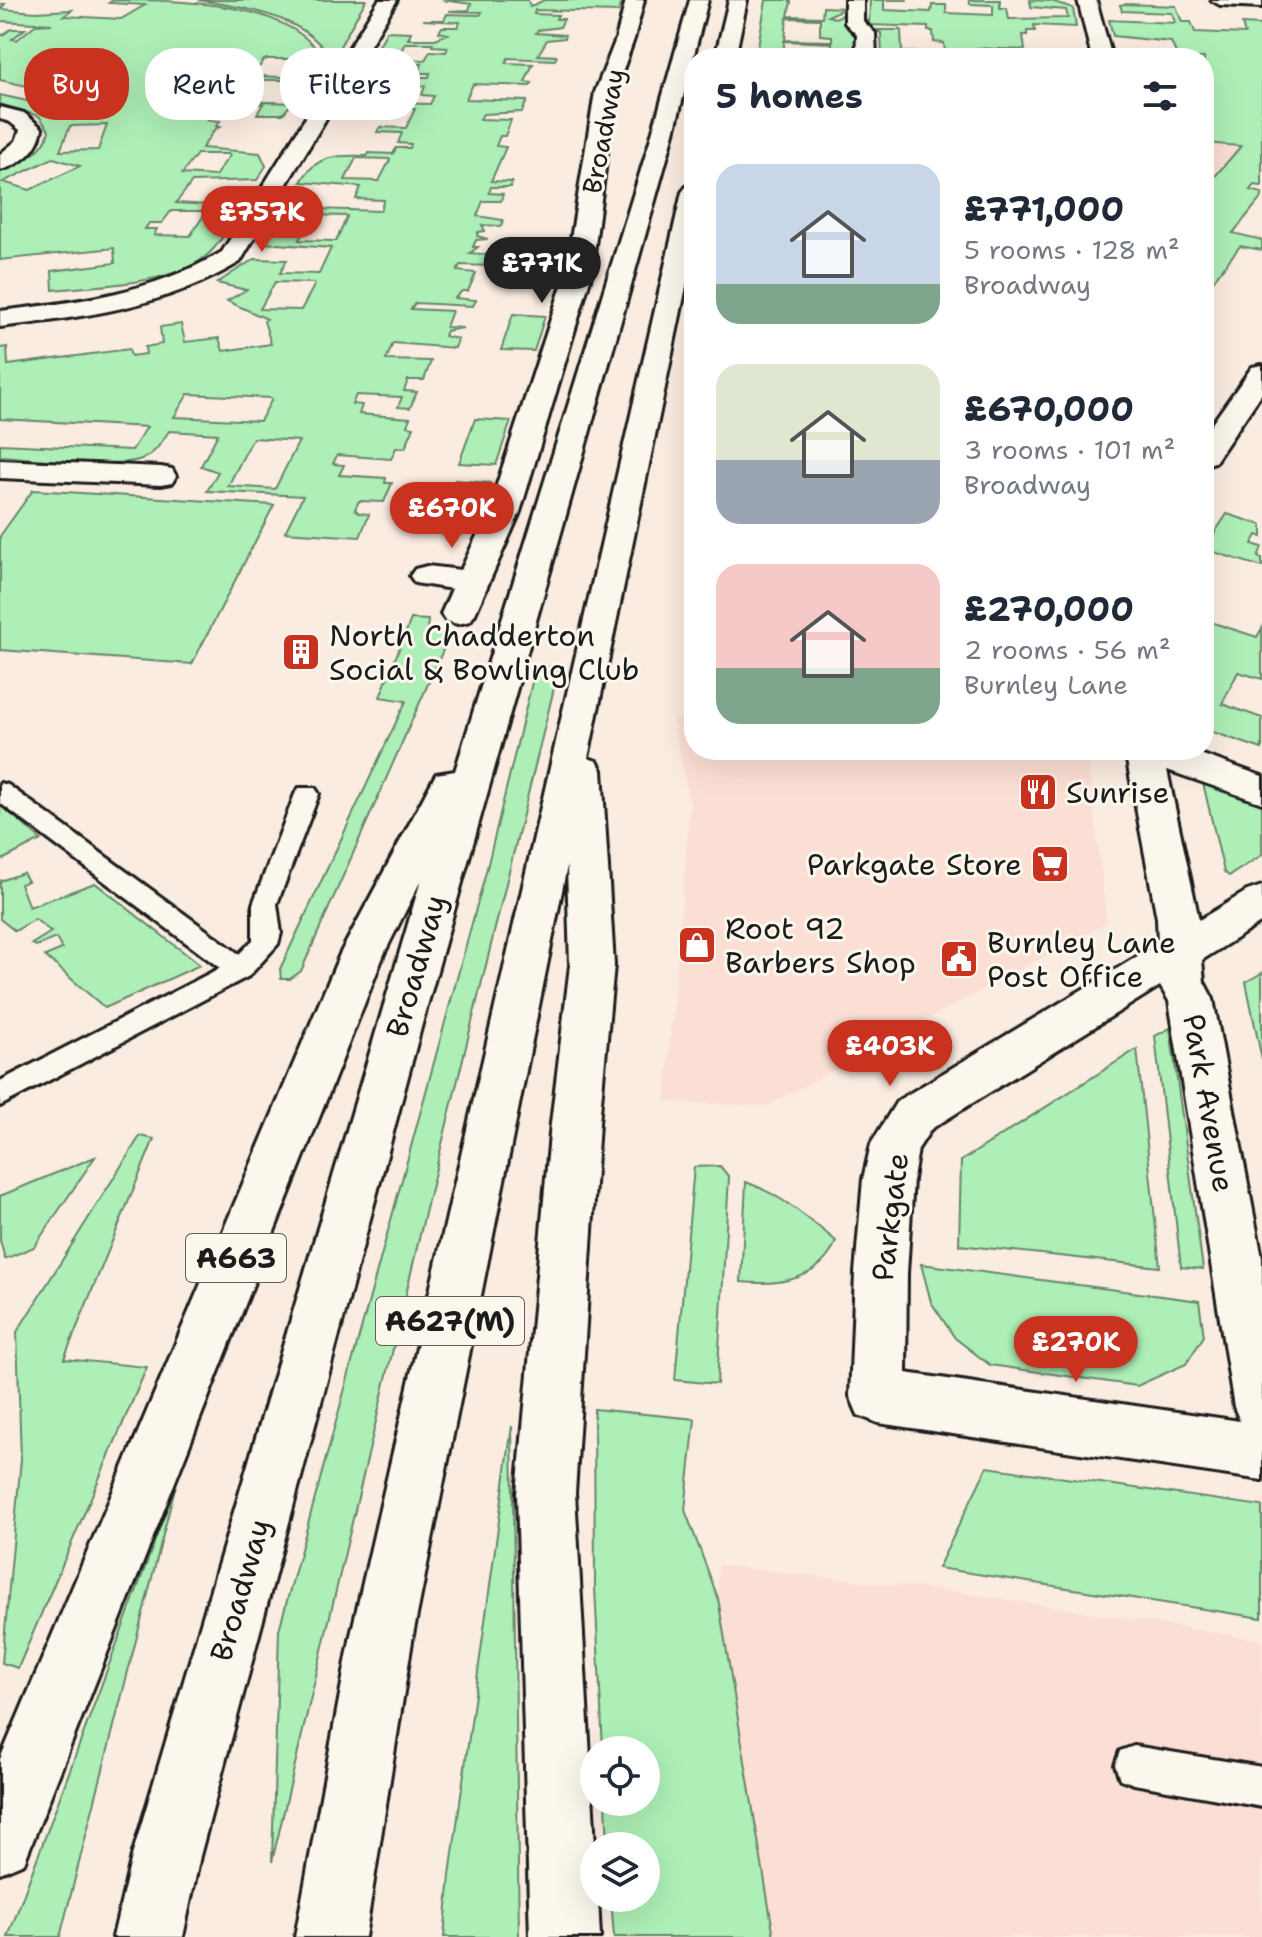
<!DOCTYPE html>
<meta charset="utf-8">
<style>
body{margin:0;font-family:"Shantell Sans",sans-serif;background:#f6f6f7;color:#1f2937;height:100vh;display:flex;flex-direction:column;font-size:30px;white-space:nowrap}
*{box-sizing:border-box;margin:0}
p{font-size:26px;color:#747a83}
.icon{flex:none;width:44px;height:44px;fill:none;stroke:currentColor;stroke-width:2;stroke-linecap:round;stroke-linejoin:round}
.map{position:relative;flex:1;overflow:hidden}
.panel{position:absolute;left:684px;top:48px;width:530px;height:712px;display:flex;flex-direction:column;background:#fff;border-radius:32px;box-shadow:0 8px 32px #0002}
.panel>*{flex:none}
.hud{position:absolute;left:24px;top:48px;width:540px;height:72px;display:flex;gap:16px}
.controls{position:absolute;left:580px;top:1736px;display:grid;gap:16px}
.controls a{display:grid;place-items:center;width:80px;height:80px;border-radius:50%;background:#fff;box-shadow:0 8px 32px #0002;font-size:40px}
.price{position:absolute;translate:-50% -68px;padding:0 18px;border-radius:28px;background:#c8321e;color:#fff;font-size:26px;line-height:52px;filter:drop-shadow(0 2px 4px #0008)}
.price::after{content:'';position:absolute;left:50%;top:48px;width:24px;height:18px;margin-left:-12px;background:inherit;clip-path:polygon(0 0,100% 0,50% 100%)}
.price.active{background:#222;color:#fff}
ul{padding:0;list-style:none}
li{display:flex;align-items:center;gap:24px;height:200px;padding:0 32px}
li span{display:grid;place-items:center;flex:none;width:224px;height:160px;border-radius:24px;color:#555}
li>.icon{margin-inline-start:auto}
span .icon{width:96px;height:96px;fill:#fffc;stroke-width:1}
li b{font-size:34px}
h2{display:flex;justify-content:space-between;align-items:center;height:96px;padding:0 32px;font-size:34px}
.pill{padding:0 28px;border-radius:32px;background:#fff;box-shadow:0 8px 32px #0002;font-size:28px;line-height:72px}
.pill.active{background:#c8321e;color:#fff}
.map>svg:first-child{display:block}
</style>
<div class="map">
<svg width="1262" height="1937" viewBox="0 0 1262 1937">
<rect width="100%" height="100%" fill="#fbece1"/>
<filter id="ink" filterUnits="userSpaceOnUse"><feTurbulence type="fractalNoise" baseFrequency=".0125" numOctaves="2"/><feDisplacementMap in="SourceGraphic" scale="16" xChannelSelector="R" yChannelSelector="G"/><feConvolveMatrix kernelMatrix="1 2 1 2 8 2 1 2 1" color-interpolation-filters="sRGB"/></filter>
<g filter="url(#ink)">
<!-- built -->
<g fill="#fcdfd4">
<polygon points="1204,143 1242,145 1204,189"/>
<polygon points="672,717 694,719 694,750 1087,750 1107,923 767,1106 665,1102 690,805"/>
<polygon points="718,1565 959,1592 1262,1640 1262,1937 774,1937 718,1598"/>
</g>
<!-- green -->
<g fill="#aeefb7" stroke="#65866a" stroke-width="2" fill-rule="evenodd">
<path d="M113 0C173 0 291 0 323 59H268L264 60 253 76 282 77 288 69 326 70 318 80H208L202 88 230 89 228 93 239 94 236 98 244 99 243 101 292 103 283 114H257L263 104 233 103 226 113H213L208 120 220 121 216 126 220 127 215 129 202 148 260 153 266 166 257 180 192 182 176 203 211 205 219 194H247C235 214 223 243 205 257 170 285 97 285 53 290L52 271 115 263 114 248 0 260V172C18 163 46 153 49 130L39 116 0 104V95L27 101 49 91 0 80V37L11 29H25L12 39 17 40 35 25 52 24 0 21V4H5L1 9 36 12 72 10 64 16 121 19 145 5 109 3ZM66 95 102 110 103 111 74 120 38 104ZM107 125 98 150 60 151 70 126ZM197 154H229L230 155 215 176 182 174ZM53 158 80 166 30 190 3 182ZM171 211H205L206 212 190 236 154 235 157 229H145L149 223H162Z"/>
<path d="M198 0H366L334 57H330C302 14 244 8 198 0Z"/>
<path d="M442 0H528L530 7 544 0H622L618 12 535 10 534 14 558 15 556 19H564L560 27 538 30 536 33 565 35 564 38 547 40 538 55 557 56 555 60 508 58 506 63 533 64 525 82 532 83 530 86 473 84 466 99 527 101 522 112 483 114 480 119 511 120 505 136H500L496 146 506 147 491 181 512 182 511 187H491L489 193 503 194 501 201H483L477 216 503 220 501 226 482 225 485 231 478 232 477 236 488 239 476 240 473 247H478L470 253 490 255V266L460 265 457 271 476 273 468 291H462L455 298 476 300 473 306 415 303 411 309 452 311 446 327 463 328 446 331 444 336 458 339 455 348 393 343 386 360 431 361 424 380H408L404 391 417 392 410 408 398 407 402 397 356 395 352 404 362 405 359 414 410 418 407 426 414 427 405 448H396L391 459 337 455 333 464 344 465 339 475 386 478 385 483H392L384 502 359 501 355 509 359 513 369 514 360 537 285 532 303 496 207 491 218 472 201 466 218 434 169 431C162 441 156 453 144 458 117 470 33 458 0 456V444L132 450 147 427 0 419V348L7 347 8 365 129 349 131 356 146 354 145 347 162 344 160 327 181 324 185 342 219 338 223 351 271 344 264 321 267 319 227 301 246 290 217 283 254 259 287 260 280 273 319 274 331 248 265 243 283 212 314 213 316 209 380 211 384 200 356 199 361 187 301 182C316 154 338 155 367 156L369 153 393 154 396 148H410L411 144 398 143 402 133 377 132 380 127 406 128 415 109 357 105 351 93 358 82 415 81 417 77H429L430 73H419L422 64 394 63 389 72 365 71 387 31 411 32 408 39H435L448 34 439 32 442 27H458L460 22 423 20H444L447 14 480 15 482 12 449 11 469 10 471 4ZM405 43H433L432 46 448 47 446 52 430 51 425 60 397 59ZM395 85 425 86 422 95 434 96 430 104 386 103ZM356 158 389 159 390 160 379 181 345 180ZM311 215 347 216V217L336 241 299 240ZM275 282 314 283 315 284 301 310 260 309ZM188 394 271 398 272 399 260 421 174 417ZM253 438 299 441 275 489 228 486Z"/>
<path d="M766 0H788L791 2 788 16 822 17 823 7 845 8 828 16 835 18 845 14V24L855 31V58H824L825 49H832V43L784 41V57L756 58ZM787 18 820 19V35L832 36V41L785 40Z"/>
<polygon points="870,0 908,0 884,0 884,10 931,12 932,5 946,5 946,13 993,15 993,5 970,4 969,0 1000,0 1000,8 1007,8 1009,19 1068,18 1066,10 1031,7 1030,0 1051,1 1073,8 1076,27 1034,25 1035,31 1027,31 1027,35 1023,35 1025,50 977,48 978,53 1064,58 937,58 936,55 902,54 902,58 882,58 881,33 875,30 901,30 902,52 945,54 944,43 934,42 933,31 928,31 928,27 869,25"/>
<polygon points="1124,4 1176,6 1182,22 1191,22 1195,32 1245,34 1242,24 1262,25 1262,186 1254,185 1250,190 1262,193 1262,197 1233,233 1262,240 1262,250 1240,246 1204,293 1204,189 1241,146 1204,143 1204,110 1211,110 1204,91 1204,58 1178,58 1171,42 1113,36 1109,20 1175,23 1172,13 1122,11 1120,5"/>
<polygon points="513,314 545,316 534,351 501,350"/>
<polygon points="475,419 511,421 496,465 459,463"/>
<polygon points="455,480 490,483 480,507 446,504"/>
<polygon points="33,490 274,505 192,664 0,650 0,536"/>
<polygon points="1227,514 1262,525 1262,537 1257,535 1252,544 1262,547 1258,557 1262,559 1262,567 1204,549"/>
<polygon points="411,619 428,620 427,629 451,632 301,971 290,979 281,979 280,969 406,701 380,697"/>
<polygon points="1204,620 1257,637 1262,628 1262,679 1238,672 1222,704 1262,718 1262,749 1204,729"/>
<polygon points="536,666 559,668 427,1205 272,1862 279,1630 486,872"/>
<polygon points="1203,783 1262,804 1262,855 1229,876 1224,872"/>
<polygon points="0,804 41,840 0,861"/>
<polygon points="23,873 28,881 20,884 29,907 95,883 200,965 105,1008 45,956 62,949 56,938 36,946 32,944 51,932 35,919 15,931 0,919 0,881"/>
<polygon points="1262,973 1262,1060 1246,982"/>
<polygon points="1170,1028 1203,1269 1181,1267 1155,1036"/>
<polygon points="1137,1049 1160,1267 959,1245 961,1161"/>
<polygon points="140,1136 154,1139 64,1359 147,1367 18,1668 2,1663 21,1459 17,1332"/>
<polygon points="95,1157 34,1247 5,1259 0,1240 0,1196"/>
<polygon points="720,1166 729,1177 717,1384 675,1380 694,1167"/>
<path d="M746 1182C781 1195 807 1217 836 1241 822 1280 778 1286 741 1282Z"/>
<polygon points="921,1264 1199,1301 1204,1336 1186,1364 1137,1386 990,1365 955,1338 931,1302"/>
<polygon points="594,1409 695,1419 685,1510 718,1598 774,1937 614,1937 611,1898 646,1898 646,1846 608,1846 606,1802 646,1802 646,1750 603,1750 595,1587"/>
<polygon points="512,1426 519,1937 444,1937 450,1875"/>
<polygon points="987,1467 1262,1506 1262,1618 938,1568"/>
<polygon points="176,1484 60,1937 8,1937"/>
</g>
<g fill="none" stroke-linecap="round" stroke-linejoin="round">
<!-- lane casing -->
<g stroke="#1c1c1c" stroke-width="6">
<g id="lane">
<polygon points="0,783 8,785 239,954 253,940 253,904 295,794 299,788 315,788 319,794 277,904 281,933 278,944 249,976 0,1106 0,1081 220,968 0,803"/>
<polygon points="1134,1746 1262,1767 1262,1807 1134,1784 1120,1779 1115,1765 1120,1751"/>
</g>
</g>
<!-- street casing -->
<g stroke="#1c1c1c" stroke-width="6">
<g id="street">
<path d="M379 0H397L240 262C166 307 84 317 0 327V311C79 302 152 293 222 252Z"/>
<polygon points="626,0 644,0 634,39 615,92 591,276 520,512 475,614 470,621 458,624 446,621 441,614 452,589 415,583 410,576 415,569 427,566 461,570 488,512 565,276 595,92 616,39"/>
<polygon points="845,0 863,0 863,21 875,33 876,58 856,58 857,35 845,23"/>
<polygon points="1078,0 1096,0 1112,58 1092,58"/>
<polygon points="1211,0 1262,0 1262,7 1220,5"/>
<path d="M0 107 24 113 42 128C39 150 21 165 0 170V154L16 141 20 130 10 122 0 119Z"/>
<polygon points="1262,365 1262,393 1215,462 1204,465 1204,435 1252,367"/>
<polygon points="0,460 161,467 172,469 176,476 172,483 161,485 0,478"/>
<path d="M1125 750H1189L1262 776V803L1167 770 1199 920 1247 891 1262 886V922L1202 960 1204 982 1213 999 1262 1258V1480L878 1423 858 1415 850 1396 855 1273 863 1179 871 1144 897 1101 1158 944 1157 918ZM1160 986 1169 1001 1234 1407 1240 1421 906 1373 907 1273 913 1179 918 1149 931 1129Z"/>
</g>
</g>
<!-- highway casing -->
<g stroke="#1c1c1c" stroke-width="6">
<g id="highway">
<polygon points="690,0 708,0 671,144 422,1024 200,1856 183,1937 113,1937 132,1856 421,880 384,954 24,1863 0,1873 0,1759 340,954 436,774 455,771 649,144"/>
<polygon points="729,0 747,0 735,58 715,58"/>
<polygon points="694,185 694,248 588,758 597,761 602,770 614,965 599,1123 575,1493 595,1846 594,1898 598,1898 600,1937 530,1937 517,1493 551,1123 570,965 567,866 413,1635 365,1937 295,1937 351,1635 682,192 686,187"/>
</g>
</g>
<!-- lane -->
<use href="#lane" fill="#fbf7ec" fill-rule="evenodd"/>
<!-- street -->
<use href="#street" fill="#fbf7ec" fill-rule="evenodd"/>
<!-- highway -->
<use href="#highway" fill="#fbf7ec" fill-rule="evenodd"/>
</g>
</g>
<!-- icons -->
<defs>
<g id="building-square" transform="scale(2)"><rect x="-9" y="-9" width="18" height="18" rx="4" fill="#c8321e" stroke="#fbf7ec"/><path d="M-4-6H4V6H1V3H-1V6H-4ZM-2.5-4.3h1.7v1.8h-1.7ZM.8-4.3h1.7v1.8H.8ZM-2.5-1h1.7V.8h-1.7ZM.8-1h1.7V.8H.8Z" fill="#fff"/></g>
<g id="restaurant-square" transform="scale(2)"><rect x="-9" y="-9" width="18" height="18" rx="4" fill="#c8321e" stroke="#fbf7ec"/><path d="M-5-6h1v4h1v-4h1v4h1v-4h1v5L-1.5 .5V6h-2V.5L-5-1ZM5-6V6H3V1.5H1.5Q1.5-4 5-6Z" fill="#fff"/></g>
<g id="supermarket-square" transform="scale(2)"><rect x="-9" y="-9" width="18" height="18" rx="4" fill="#c8321e" stroke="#fbf7ec"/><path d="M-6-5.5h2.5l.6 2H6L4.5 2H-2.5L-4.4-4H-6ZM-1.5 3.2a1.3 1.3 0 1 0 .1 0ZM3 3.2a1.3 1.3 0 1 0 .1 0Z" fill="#fff"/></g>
<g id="shop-square" transform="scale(2)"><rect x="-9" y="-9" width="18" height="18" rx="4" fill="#c8321e" stroke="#fbf7ec"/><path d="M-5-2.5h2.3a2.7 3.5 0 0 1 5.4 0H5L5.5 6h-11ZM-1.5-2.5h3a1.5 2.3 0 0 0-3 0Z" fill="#fff"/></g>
<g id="civic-square" transform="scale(2)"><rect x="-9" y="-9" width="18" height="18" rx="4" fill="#c8321e" stroke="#fbf7ec"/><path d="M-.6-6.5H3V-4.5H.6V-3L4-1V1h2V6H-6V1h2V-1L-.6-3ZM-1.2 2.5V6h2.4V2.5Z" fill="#fff"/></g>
</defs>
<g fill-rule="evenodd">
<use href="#building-square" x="301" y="652"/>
<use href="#restaurant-square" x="1038" y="792"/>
<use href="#supermarket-square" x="1050" y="864"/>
<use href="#shop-square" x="697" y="945"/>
<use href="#civic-square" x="959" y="959"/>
</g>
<g text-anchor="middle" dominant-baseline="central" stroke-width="6" stroke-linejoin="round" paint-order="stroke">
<!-- far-street labels -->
<g font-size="26" fill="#1c1c1c" stroke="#fbf7ec">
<text transform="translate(603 131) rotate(-79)">Broadway</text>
</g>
<!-- shield labels -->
<g fill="#fbf7ec" stroke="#5f5e5a" stroke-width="2">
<rect x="186" y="1234" width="100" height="48" rx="6"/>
<rect x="376" y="1297" width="148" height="48" rx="6"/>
</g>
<g font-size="28" font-weight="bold" fill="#1c1c1c">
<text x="236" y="1258">A663</text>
<text x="450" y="1321">A627(M)</text>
</g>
<!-- poi labels -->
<g font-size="30" fill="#1c1c1c" stroke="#fbf7ec" text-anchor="start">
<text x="329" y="635">North Chadderton<tspan x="329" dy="34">Social &amp; Bowling Club</tspan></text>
<text x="1066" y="792">Sunrise</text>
<text x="1022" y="864" text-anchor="end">Parkgate Store</text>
<text x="725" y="928">Root 92<tspan x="725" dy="34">Barbers Shop</tspan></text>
<text x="987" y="942">Burnley Lane<tspan x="987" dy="34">Post Office</tspan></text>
</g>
<!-- street labels -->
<g font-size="30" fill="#1c1c1c" stroke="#fbf7ec">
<text transform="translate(416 966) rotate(-74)">Broadway</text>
<text transform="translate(1209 1103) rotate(80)">Park Avenue</text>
<text transform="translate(890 1217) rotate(-83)">Parkgate</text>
<text transform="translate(240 1590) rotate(-74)">Broadway</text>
</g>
</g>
</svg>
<div class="controls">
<a><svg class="icon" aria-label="locate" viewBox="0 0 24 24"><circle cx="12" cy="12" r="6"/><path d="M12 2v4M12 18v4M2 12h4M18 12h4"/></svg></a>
<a><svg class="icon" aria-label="layers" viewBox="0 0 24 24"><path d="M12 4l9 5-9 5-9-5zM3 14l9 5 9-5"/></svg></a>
</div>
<b class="price" style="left:262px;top:254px">£757K</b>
<b class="price active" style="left:542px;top:305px">£771K</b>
<b class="price" style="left:452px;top:550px">£670K</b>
<b class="price" style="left:890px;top:1088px">£403K</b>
<b class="price" style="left:1076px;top:1384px">£270K</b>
<div class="hud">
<a class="pill active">Buy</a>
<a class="pill">Rent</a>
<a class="pill">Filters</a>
</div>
<section class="panel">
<h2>5 homes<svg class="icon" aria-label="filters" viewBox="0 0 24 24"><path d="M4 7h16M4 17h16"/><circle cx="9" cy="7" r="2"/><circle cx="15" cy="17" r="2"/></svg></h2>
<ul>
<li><span style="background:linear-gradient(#c9d6e8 75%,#7fa58c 0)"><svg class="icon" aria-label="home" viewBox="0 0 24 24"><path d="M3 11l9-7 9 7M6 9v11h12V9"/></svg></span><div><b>£771,000</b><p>5 rooms · 128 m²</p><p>Broadway</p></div></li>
<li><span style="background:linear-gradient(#dfe7d0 60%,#9aa5b1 0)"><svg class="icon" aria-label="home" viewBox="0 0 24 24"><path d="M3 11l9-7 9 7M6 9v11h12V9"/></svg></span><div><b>£670,000</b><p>3 rooms · 101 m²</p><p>Broadway</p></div></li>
<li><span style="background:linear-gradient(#f6c9c9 65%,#7fa58c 0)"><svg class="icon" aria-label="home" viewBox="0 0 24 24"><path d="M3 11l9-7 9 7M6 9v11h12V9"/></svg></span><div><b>£270,000</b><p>2 rooms · 56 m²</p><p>Burnley Lane</p></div></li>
</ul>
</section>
</div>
